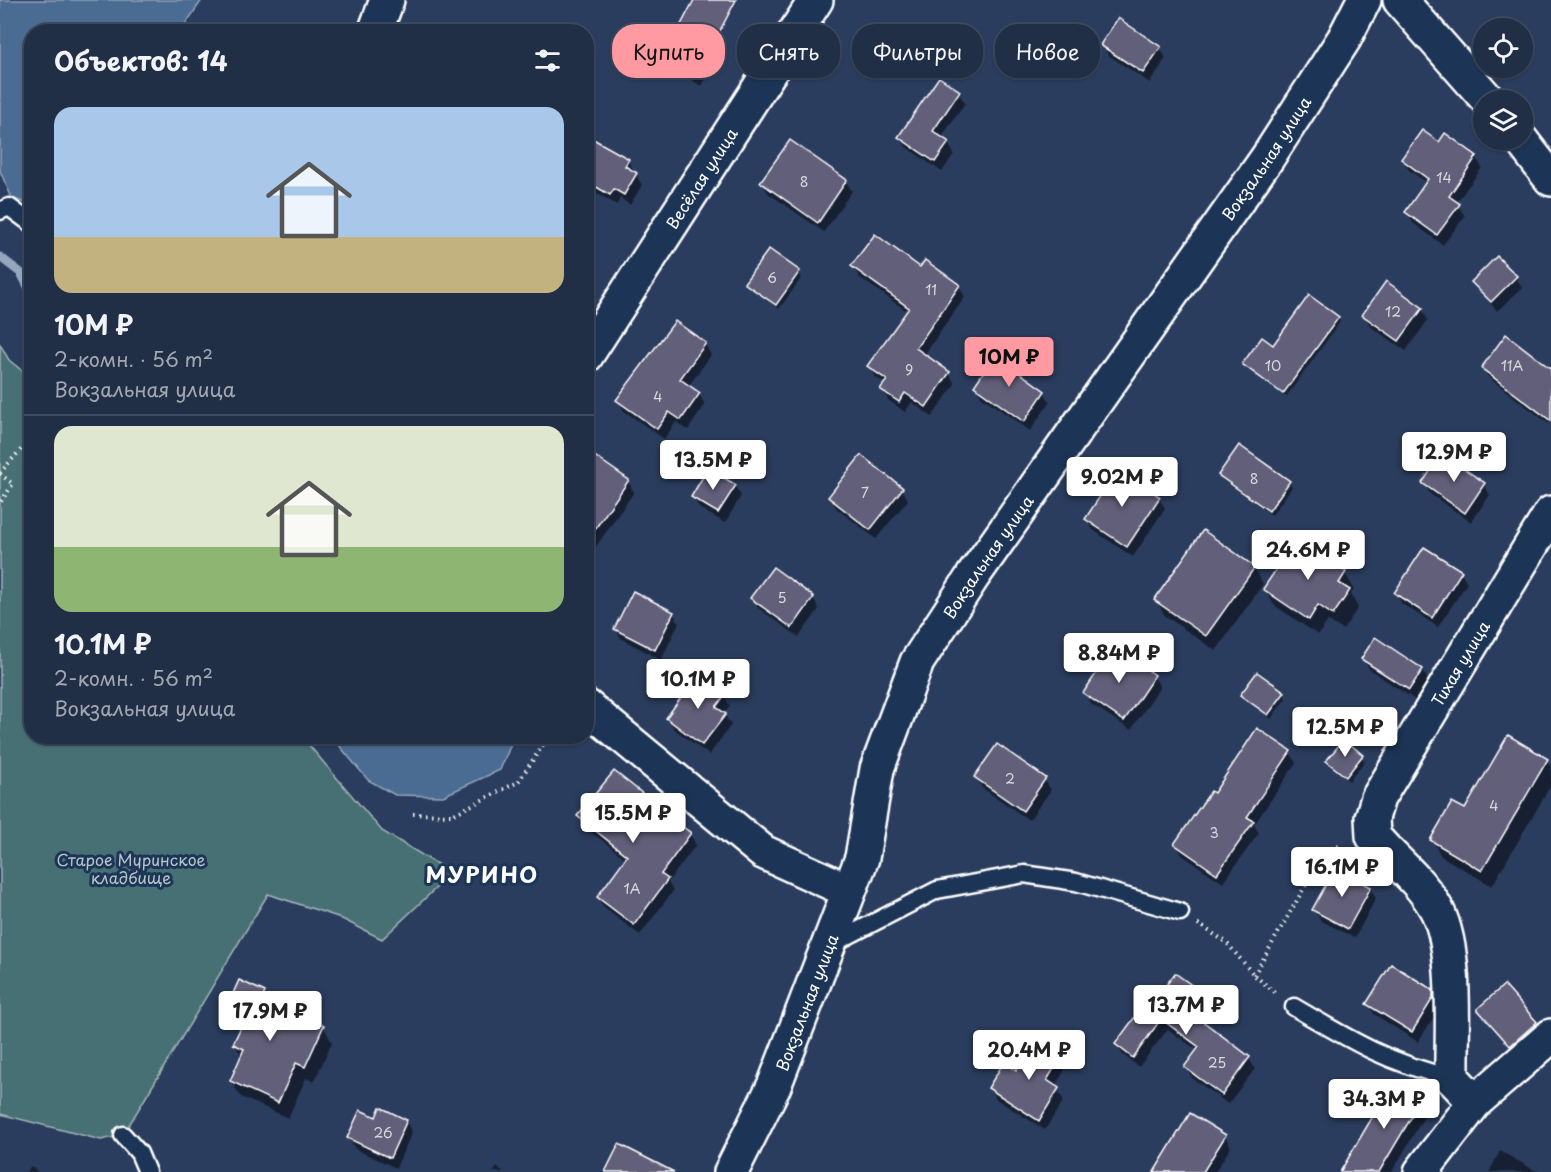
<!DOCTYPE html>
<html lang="ru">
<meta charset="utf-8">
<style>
body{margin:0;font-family:"Playpen Sans",sans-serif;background:#2d3a51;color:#f1f3f6;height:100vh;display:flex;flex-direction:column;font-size:22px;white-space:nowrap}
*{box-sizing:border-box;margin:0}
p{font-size:20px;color:#a2a8b3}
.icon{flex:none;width:33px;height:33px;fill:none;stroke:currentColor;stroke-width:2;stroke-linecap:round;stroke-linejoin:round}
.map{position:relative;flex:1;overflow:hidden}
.side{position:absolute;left:24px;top:24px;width:570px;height:720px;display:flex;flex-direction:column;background:#202e46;border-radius:24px;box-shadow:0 2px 4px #0004,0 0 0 2px #3d4a5f}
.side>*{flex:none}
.top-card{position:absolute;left:612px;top:24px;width:570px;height:54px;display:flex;gap:12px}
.controls{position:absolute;left:1473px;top:18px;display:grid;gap:12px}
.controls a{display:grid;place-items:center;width:60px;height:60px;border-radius:50%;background:#202e46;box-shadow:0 2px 4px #0004,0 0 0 2px #3d4a5f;font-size:30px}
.price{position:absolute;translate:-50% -51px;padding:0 14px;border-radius:6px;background:#fff;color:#222;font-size:20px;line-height:39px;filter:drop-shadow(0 2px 3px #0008)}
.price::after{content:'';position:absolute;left:50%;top:36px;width:18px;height:14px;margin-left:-9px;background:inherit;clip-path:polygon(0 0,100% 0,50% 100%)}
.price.on{background:#ff9aa2;color:#111}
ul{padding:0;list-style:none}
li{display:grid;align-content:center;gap:12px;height:318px;padding:0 30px}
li+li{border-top:2px solid #3d4a5f}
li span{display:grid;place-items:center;height:186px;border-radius:18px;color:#555}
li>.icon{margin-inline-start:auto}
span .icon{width:108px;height:108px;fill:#fffc;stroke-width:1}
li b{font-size:26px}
h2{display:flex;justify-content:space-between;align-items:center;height:72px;padding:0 30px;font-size:26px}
.tag{padding:0 21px;border-radius:24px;background:#202e46;box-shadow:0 2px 4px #0004,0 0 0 2px #3d4a5f;font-size:21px;line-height:54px}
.tag.on{background:#ff9aa2;color:#111}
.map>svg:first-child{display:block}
</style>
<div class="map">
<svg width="1551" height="1172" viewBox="0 0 1551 1172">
<rect width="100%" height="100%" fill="#2b3d5e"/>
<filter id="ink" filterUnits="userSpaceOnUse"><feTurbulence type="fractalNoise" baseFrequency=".0167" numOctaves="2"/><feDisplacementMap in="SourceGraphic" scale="12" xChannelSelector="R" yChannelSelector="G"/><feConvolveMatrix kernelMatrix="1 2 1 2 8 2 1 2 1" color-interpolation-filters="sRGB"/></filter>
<g filter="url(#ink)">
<!-- green -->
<polygon fill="#476f74" stroke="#a3b7ba" stroke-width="1.5" points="0,344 9,360 31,378 32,736 302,737 382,831 452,873 382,939 338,917 268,894 123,1135 101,1140 0,1114"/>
<!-- water -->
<g fill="#4c6c92" stroke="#94a7be" stroke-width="1.5">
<polygon points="0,0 202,0 181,31 32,32 31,205 12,198 0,171"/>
<polygon points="332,737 514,737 500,770 443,796 395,795 368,780"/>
</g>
<!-- shadow -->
<g fill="#0007">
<polygon points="484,26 494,32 481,32"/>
<polygon points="712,45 718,55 702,86 671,69 665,59"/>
<polygon points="1102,45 1160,48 1166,58 1150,83 1108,55"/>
<polygon points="958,92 965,103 941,138 948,143 954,154 942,172 906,147 900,137"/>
<polygon points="586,136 628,161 642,185 630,205 620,198 617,205 586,187"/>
<polygon points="1439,144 1476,157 1482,168 1456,203 1465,216 1443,245 1413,223 1406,212 1427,183 1409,170 1402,159"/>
<polygon points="846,181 852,191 824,232 768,193 762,183"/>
<polygon points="769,251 802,277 779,309 746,283"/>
<polygon points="925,262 959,286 965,297 924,355 949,373 955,384 932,417 912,402 905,412 888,400 882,389 886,384 875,377 869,366 908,312 859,277 853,266 920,269"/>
<polygon points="1516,277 1522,288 1497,311 1473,282"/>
<polygon points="1422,309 1428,320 1406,351 1370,326 1364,315"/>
<polygon points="1338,318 1340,322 1286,397 1244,364"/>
<polygon points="675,323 705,344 711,355 688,387 699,394 705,405 688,430 676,422 664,439 624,411 618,400"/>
<polygon points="1483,368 1551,370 1549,424 1489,378"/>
<polygon points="975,386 1044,392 1050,402 1030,431 982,397"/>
<polygon points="1240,447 1289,482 1292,487 1272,515 1223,480 1220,475"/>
<polygon points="586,461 628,481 634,492 586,561"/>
<polygon points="1424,483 1484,484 1490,495 1471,522 1430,494"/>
<polygon points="735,486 741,496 725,523 699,508 693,497"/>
<polygon points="902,489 908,500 876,539 836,508 830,497"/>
<polygon points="1159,498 1165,508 1133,557 1093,530 1087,519"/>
<polygon points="1254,568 1263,584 1216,651 1165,616 1156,600"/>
<polygon points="1461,572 1467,583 1438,627 1402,604 1396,593"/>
<polygon points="1345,573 1354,589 1351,594 1358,608 1343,630 1328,621 1318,635 1274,605 1265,589"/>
<polygon points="752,598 813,598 819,609 799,637 758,608"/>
<polygon points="673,613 679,623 661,660 622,639 615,629"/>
<polygon points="1363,659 1422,670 1428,680 1415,700 1369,669"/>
<polygon points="1154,676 1160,687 1131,730 1091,704 1085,693"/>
<polygon points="1283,693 1286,698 1271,719 1242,695"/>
<polygon points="724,696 730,706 724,714 731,725 709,755 674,729 667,718"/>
<polygon points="1344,741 1365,761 1349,781 1328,761"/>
<polygon points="1290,752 1296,763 1254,825 1259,833 1223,883 1182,855 1176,844 1215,795"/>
<polygon points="1547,760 1551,767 1551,785 1492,886 1441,856 1432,840 1466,811"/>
<polygon points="976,777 1044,779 1051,790 1029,820 982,788"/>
<polygon points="645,798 690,834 696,845 668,882 673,891 640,935 604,908 598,898 627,860 585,827 579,816"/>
<polygon points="1370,888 1376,898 1355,938 1320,920 1314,910"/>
<polygon points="1175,975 1196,990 1202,1001 1192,1015 1249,1058 1255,1069 1228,1104 1192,1078 1186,1067 1198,1051 1168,1029 1139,1067 1123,1055 1116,1044 1156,1001"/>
<polygon points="1432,991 1439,1002 1439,1010 1418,1042 1374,1014 1368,1004"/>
<polygon points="264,993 270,1002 323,1026 332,1042 314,1082 306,1078 288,1118 241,1097 231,1081 242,1057 235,1044 243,1026 238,1023 228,1007"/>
<polygon points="1479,1009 1536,1023 1542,1033 1517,1056"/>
<polygon points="1060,1058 1066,1068 1055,1087 1064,1100 1045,1130 996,1099 990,1088 1016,1072"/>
<polygon points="1398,1082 1423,1097 1429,1108 1392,1172 1343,1172"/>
<polygon points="377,1119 406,1121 412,1132 396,1168 355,1149 349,1138"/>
<polygon points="1225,1136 1231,1147 1215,1172 1156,1172"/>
<polygon points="1500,1151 1538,1172 1539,1172 1489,1172"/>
<polygon points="31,1166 38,1172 26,1172"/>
<polygon points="497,1167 504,1172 493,1172"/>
</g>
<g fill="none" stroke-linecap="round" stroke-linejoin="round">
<!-- stream -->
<polyline stroke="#94a7be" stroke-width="9" points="0,257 21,273 32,294"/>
</g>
<!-- building -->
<g fill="#625e7a" stroke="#fff" stroke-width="1.5">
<polygon points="694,0 736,0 696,76 663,59"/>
<polygon points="1118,18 1161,47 1143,73 1100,45"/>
<polygon points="939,77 960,91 933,131 949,142 935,162 898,137"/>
<polygon points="1422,130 1439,142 1445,133 1477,156 1449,196 1460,204 1437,235 1405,212 1428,179 1401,159"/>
<polygon points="586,135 629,159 625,166 637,173 624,195 614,189 610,195 586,181"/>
<polygon points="790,140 847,180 818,223 760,182"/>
<polygon points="875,234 920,267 925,260 960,285 916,348 950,372 926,407 905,393 899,402 880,389 887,380 867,366 909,308 851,266"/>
<polygon points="769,249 800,271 776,305 744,283"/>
<polygon points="1497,256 1517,276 1491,302 1471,282"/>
<polygon points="1386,281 1423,308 1399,341 1362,315"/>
<polygon points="1309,295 1339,317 1283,394 1242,364 1262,337 1273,345"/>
<polygon points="675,321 706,343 680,379 700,393 681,420 669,412 657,429 616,400"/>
<polygon points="1506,334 1551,369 1551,421 1481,368"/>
<polygon points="995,355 1045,391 1024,422 974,386"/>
<polygon points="1239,445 1290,481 1269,511 1218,475"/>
<polygon points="586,450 629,480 586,542"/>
<polygon points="1442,454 1485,483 1465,513 1422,483"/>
<polygon points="861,455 903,488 870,530 828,497"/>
<polygon points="708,468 736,485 718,513 691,497"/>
<polygon points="1118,469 1160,497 1127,547 1085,519"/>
<polygon points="1203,530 1255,567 1206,636 1154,600"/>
<polygon points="1297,538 1346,572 1339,583 1350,590 1333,615 1318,605 1309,620 1263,589"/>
<polygon points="1424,547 1462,571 1432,618 1394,593"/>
<polygon points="773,567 814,597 792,628 750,598"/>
<polygon points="633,591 674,612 655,650 614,629"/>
<polygon points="1375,637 1423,669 1409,690 1361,659"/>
<polygon points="1114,647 1155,675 1124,721 1083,693"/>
<polygon points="1257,672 1285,692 1268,715 1240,695"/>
<polygon points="698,674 725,695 716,707 726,714 702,745 666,718"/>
<polygon points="1257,728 1291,751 1247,817 1254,821 1217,874 1174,844 1211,791 1214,793"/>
<polygon points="1508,735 1548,759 1482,871 1430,840 1452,802 1465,809"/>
<polygon points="1344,739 1363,755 1346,777 1326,761"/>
<polygon points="997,744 1046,778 1023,811 974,777"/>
<polygon points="614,771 647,797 645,799 691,833 661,874 668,879 634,925 597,897 627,856 577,816"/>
<polygon points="1335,868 1371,887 1348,929 1312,910"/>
<polygon points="1391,964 1433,990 1433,998 1412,1032 1366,1004"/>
<polygon points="1175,973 1197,989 1184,1007 1250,1057 1222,1095 1184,1067 1199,1047 1161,1019 1133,1058 1115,1044 1151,995 1156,999"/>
<polygon points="239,980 265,992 263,997 324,1025 305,1067 296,1063 278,1103 230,1081 244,1049 233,1044 246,1016 227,1007"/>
<polygon points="1504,985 1537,1022 1510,1046 1477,1009"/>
<polygon points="1035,1040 1061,1057 1047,1080 1059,1088 1039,1121 988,1088 1004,1062 1016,1070"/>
<polygon points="1398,1081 1424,1096 1379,1172 1340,1172 1389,1089"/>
<polygon points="380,1107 407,1120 390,1158 347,1138 360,1110 376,1117"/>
<polygon points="1190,1113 1226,1135 1203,1172 1154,1172"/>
<polygon points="619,1144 674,1172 605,1172"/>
</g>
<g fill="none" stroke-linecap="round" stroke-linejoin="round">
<!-- service casing -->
<g stroke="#fff" stroke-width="21">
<g id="service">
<polyline points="0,211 9,207 32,224"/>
<polyline points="830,945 937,890 1024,874 1076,882 1180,912"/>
<path d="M1294 1007C1350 1040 1388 1063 1452 1078"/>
<polyline points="123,1135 139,1153 147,1172"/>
</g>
</g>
<!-- minor casing -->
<g stroke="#fff" stroke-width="38">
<g id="minor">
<polyline points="1400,0 1488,100"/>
<polyline points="375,32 387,0"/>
<polyline points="1521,140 1551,179"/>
<path id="s1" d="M586 356 816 0"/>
<polyline points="586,706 763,852 849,891"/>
<path id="s2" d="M1475 1102 1452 1078C1451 1031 1459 945 1434 905 1418 878 1393 860 1373 836L1372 818 1378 798 1551 513"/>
<polyline points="1421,1172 1475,1102 1551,1036"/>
</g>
</g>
<!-- tertiary casing -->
<g stroke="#fff" stroke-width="38">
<g id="tertiary">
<path id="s3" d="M731 1172 774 1086 862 858 877 769 917 662 973 576 1268 157 1344 39 1364 0"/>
</g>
</g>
<!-- path -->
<g stroke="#fff" stroke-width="4" stroke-dasharray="1.5 4.5" stroke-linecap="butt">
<polyline points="0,473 32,437"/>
<polyline points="0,474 13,484 0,503"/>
<polyline points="413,814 452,815 518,782 549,736"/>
<polyline points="1198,924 1226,942 1254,975 1277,994"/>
<polyline points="1254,975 1326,850 1343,845"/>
</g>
<!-- service -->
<use href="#service" stroke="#1d3557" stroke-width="16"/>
<!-- minor -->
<use href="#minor" stroke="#1d3557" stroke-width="33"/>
<!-- tertiary -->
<use href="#tertiary" stroke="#1d3557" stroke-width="33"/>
</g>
</g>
<g text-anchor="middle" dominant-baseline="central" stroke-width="6" stroke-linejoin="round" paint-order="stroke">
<!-- number labels -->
<g font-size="14" fill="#d8d7de">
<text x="1444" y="177">14</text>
<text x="804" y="181">8</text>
<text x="772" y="277">6</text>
<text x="931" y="289">11</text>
<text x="1393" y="311">12</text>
<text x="1273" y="365">10</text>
<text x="1512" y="365">11А</text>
<text x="909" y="369">9</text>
<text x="658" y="396">4</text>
<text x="1254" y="478">8</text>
<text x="865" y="492">7</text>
<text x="782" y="597">5</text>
<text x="1010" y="778">2</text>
<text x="1494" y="805">4</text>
<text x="1214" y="832">3</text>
<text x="632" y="888">1А</text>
<text x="1217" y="1062">25</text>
<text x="383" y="1132">26</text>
</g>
<!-- street labels -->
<g font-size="16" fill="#fff" stroke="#1d3557">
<text stroke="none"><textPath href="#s3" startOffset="1158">Вокзальная улица</textPath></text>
<text stroke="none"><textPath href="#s1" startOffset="212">Весёлая улица</textPath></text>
<text stroke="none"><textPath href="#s3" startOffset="672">Вокзальная улица</textPath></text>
<text stroke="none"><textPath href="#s2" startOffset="498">Тихая улица</textPath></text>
<text stroke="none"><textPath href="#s3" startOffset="186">Вокзальная улица</textPath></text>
</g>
<!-- park labels -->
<g font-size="16" fill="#b5c5c7" stroke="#1d3557">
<text x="131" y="859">Старое Муринское<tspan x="131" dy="18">кладбище</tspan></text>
</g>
<!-- district labels -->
<g font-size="22" font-weight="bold" letter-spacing="1.5" fill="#fff" stroke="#1d3557">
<text x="482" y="873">МУРИНО</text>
</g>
</g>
</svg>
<div class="controls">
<a><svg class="icon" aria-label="locate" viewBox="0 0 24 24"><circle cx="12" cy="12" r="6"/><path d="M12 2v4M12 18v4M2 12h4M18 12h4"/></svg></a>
<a><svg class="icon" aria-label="layers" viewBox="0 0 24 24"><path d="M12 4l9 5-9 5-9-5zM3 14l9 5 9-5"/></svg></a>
</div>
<b class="price on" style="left:1009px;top:388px">10M ₽</b>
<b class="price" style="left:1454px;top:483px">12.9M ₽</b>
<b class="price" style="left:713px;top:491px">13.5M ₽</b>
<b class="price" style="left:1122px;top:508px">9.02M ₽</b>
<b class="price" style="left:1308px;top:581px">24.6M ₽</b>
<b class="price" style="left:1119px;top:684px">8.84M ₽</b>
<b class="price" style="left:698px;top:710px">10.1M ₽</b>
<b class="price" style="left:1345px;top:758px">12.5M ₽</b>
<b class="price" style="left:633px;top:844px">15.5M ₽</b>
<b class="price" style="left:1342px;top:898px">16.1M ₽</b>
<b class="price" style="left:1186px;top:1036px">13.7M ₽</b>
<b class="price" style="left:270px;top:1042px">17.9M ₽</b>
<b class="price" style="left:1029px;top:1081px">20.4M ₽</b>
<b class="price" style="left:1384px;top:1130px">34.3M ₽</b>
<div class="top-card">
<a class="tag on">Купить</a>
<a class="tag">Снять</a>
<a class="tag">Фильтры</a>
<a class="tag">Новое</a>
</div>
<section class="side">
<h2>Объектов: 14<svg class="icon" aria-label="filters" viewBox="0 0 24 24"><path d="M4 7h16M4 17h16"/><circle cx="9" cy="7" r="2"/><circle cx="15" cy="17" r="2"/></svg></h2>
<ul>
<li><span style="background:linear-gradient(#a9c7e8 70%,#c2b280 0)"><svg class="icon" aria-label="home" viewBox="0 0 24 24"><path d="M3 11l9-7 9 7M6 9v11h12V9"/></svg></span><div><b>10M ₽</b><p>2-комн. · 56 m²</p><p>Вокзальная улица</p></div></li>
<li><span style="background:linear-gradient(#dfe7d0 65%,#8fb573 0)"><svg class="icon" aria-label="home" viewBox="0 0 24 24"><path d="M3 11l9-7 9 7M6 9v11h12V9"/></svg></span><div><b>10.1M ₽</b><p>2-комн. · 56 m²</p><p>Вокзальная улица</p></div></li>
</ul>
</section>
</div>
